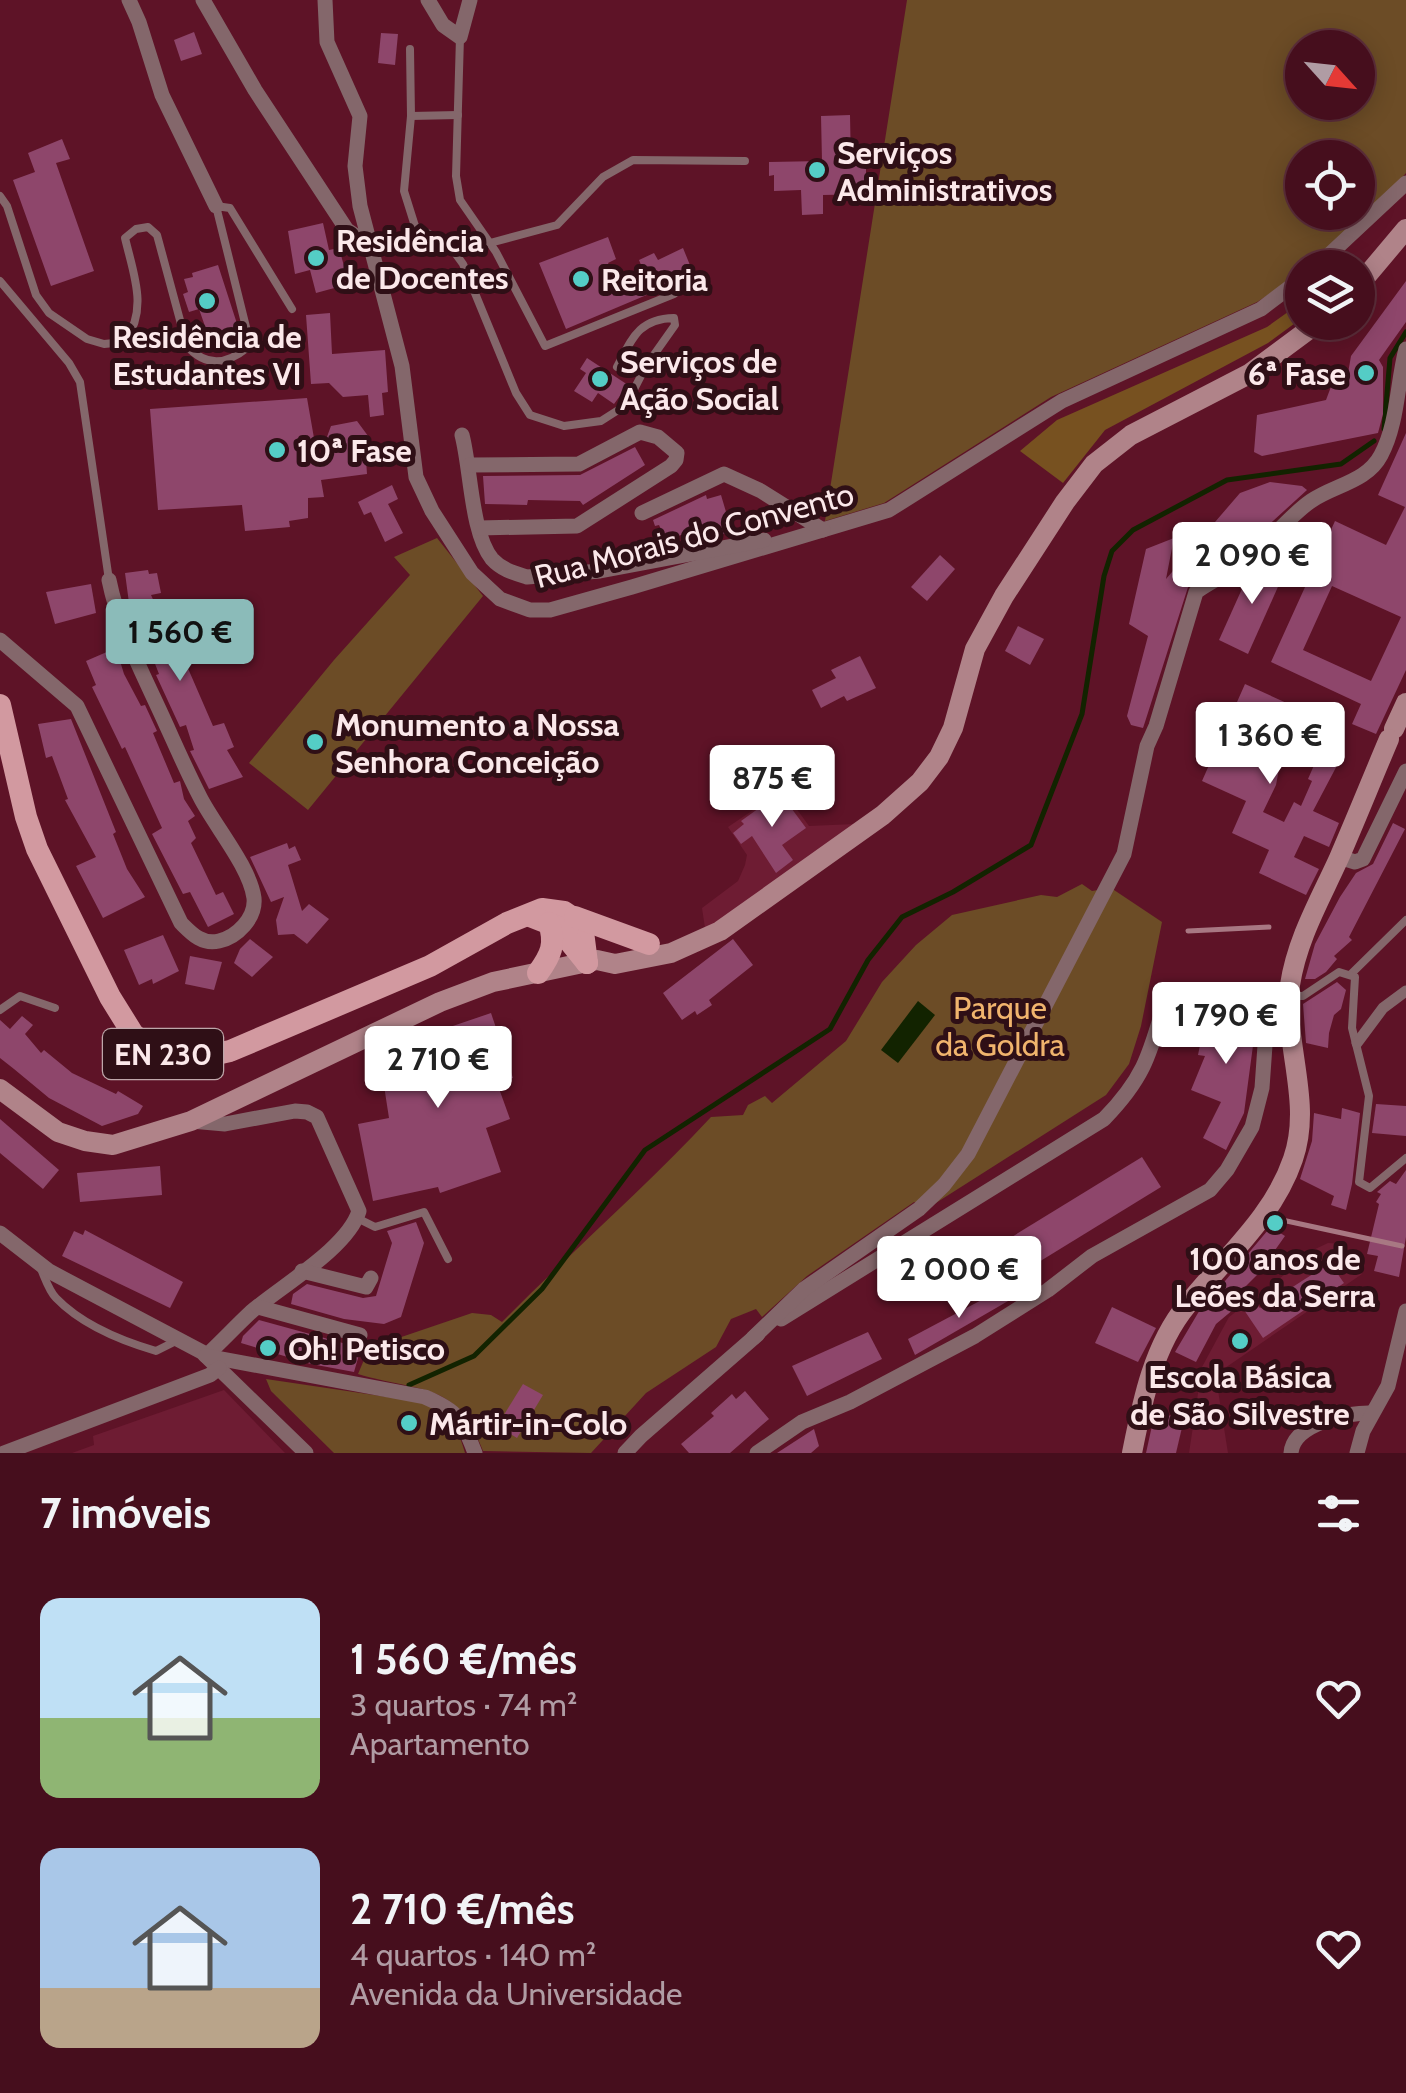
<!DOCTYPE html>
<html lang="pt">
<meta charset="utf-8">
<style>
body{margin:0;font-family:Cabin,sans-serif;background:#501c2a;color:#f1f3f6;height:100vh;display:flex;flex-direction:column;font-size:38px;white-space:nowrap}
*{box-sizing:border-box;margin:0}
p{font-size:32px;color:#b09ca4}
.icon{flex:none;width:55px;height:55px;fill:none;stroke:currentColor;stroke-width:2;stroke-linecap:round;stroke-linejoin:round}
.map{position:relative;height:1453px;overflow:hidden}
.side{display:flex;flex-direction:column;background:#460e1d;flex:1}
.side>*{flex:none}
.needle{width:65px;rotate:117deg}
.buttons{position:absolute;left:1285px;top:30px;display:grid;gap:20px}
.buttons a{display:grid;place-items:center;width:90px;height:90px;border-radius:50%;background:#460e1d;box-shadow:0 5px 25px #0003,0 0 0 2px #5e2e3b;font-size:50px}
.price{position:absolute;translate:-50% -85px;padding:0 22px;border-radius:10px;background:#fff;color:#222;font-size:32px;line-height:65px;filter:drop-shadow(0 2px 5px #0008)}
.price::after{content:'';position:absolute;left:50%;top:60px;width:30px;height:22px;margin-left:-15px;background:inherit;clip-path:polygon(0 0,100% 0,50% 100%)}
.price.current{background:#8bbbb9;color:#111}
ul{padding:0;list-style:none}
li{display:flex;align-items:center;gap:30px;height:250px;padding:0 40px}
li span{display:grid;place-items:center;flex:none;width:280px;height:200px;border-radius:20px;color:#555}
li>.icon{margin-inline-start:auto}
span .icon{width:120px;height:120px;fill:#fffc;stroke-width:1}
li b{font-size:42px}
h2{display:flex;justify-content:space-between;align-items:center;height:120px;padding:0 40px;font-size:42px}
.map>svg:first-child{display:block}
</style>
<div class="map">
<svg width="1406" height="1453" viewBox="0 0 1406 1453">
<rect width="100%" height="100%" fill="#5e1327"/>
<!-- built -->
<g fill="#6e1c33">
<polygon points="783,790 809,826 855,824 738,913 705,928 702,908 738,881 745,865 747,855 728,827"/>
<polygon points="1328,1243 1342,1244 1362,1274 1225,1368 1214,1365 1228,1453 1189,1453 1202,1367 1229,1317 1284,1275 1290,1261"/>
<polygon points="224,1390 285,1453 72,1453 94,1445 93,1436"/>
</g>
<!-- green -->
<g fill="#6c4c26" fill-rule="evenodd">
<path d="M907 0H1406V173L1379 204 1309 267 1302 268 1301 274 1257 302 1051 397 884 503 825 521ZM1302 48H1358V102H1302ZM1302 158H1358V212H1302Z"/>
<polygon points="437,538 483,596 308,810 249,763 334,660 410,575 394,557"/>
<path d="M1082 884 1092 891 1111 888 1162 922 1141 1026 1129 1064 1106 1095 928 1208 914 1202 807 1276 762 1317 756 1309 731 1319 716 1347 646 1393 591 1453 483 1451C457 1380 420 1393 358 1374L369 1348 472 1313 491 1315 502 1322C571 1252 644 1189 711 1117L743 1115 748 1105 765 1096 772 1103 846 1041 882 982 916 945 952 915 1041 895 1057 897Z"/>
<path d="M266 1379 428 1403C450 1416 458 1428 465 1453H334L271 1391Z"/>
</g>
<!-- forest -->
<polygon fill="#775120" points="1302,302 1302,318 1268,343 1105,430 1063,483 1020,451 1057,420 1267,327"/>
<!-- water -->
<polygon fill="#122300" points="918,1001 935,1015 898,1063 881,1050"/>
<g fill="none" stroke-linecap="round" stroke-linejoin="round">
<!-- stream -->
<g stroke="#122300" stroke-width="5">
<polyline points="1384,429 1390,358 1406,332"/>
<polyline points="409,1385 474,1356 542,1289 645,1150 830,1029 868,960 902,917 953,892 1031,845 1082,714 1104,576 1112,551 1133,530 1227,480 1341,464 1374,441"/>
</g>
</g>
<!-- building -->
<g fill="#8e466b" fill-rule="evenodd">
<polygon points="194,32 202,54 181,61 174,40"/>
<polygon points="381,33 398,34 395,65 378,63"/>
<polygon points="850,115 851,165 866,164 866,181 872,181 872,194 823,195 823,214 802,215 801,190 774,191 774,175 769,176 769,162 822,161 821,116"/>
<polygon points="62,139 70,159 56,163 94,271 51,286 13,180 35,172 28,153"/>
<polygon points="323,223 329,250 339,248 349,284 316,293 310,270 295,274 288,231"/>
<polygon points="608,237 616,259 608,263 618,284 644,272 639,260 654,253 658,260 683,248 694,275 566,329 539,263"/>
<polygon points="218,265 240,333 223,339 222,335 212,338 210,331 207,332 199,309 189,312 183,294 188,292 184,279 193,277 192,273"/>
<polygon points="1406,281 1406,322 1379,360 1383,367 1383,414 1378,433 1262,456 1254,452 1257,415 1326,400 1332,384 1347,379 1351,356"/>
<polygon points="330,313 332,354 385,350 388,392 382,393 384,415 370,417 368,395 343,397 329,383 311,384 306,315"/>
<polygon points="587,358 628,385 614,404 598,393 592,402 574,391 586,373 580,369"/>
<polygon points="307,398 318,461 331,426 357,421 371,440 365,444 367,474 321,480 324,497 308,498 308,518 289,521 290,527 245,531 242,505 158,510 150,409"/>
<path d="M1406 433V670L1376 734 1352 724 1361 704 1271 662 1335 521 1386 545 1405 507 1378 495ZM1332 586 1401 617 1371 681 1303 650Z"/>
<polygon points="635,447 645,465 583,505 580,501 528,500 527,505 485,504 483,476 580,475"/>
<polygon points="1270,482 1302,486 1307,490 1241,550 1189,584 1145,722 1143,728 1131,725 1127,716 1148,636 1129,624 1146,549 1174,538 1166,579 1240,493"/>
<polygon points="392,485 398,499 388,504 403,533 385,542 371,512 364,515 358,502"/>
<polygon points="706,495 707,499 721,495 732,532 696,541 692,531 673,538 672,534 664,536 659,525 655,526 653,520"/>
<polygon points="940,555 955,569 927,601 911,587"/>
<polygon points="1263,561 1285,571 1248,654 1219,640 1250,571"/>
<polygon points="148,570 149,574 157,573 161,593 151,595 163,621 167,620 213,726 224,723 234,747 227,750 243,777 209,789 190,751 194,750 186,725 180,727 156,675 159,674 150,651 145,653 136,631 141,629 129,603 125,573"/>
<polygon points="91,584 96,613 55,624 46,592"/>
<polygon points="1018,626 1044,639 1030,665 1005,651"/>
<polygon points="116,648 124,674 141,706 145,705 157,731 153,733 174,783 180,781 184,799 195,816 188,821 196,838 191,843 216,895 223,892 234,914 208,927 190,892 183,894 152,834 162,828 125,747 122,749 92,687 96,685 86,661"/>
<polygon points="860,656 876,688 847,701 844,696 821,708 812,690 836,678 831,670"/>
<polygon points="1245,684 1291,705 1276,785 1263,812 1284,822 1294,802 1301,806 1312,781 1308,779 1322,747 1342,756 1313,811 1339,823 1329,847 1304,836 1294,857 1319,869 1306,895 1259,873 1269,850 1232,833 1246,801 1202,781"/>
<polygon points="71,719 116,832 113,834 127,869 145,897 103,918 76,866 96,857 65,800 68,799 52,756 46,758 38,724"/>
<polygon points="780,793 806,828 782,845 793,860 776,873 752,836 741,844 733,833 744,824 741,821"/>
<polygon points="1393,823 1405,829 1349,937 1352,940 1334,956 1337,959 1326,972 1315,979 1305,979 1315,944 1340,897 1356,873 1373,864"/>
<polygon points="287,843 289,849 295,846 301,860 288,865 302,911 309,904 329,919 307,944 294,934 278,935 276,920 284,897 271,902 250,857"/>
<polygon points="163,935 179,971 153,984 152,979 139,985 124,950"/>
<polygon points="250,939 273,957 252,977 234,963 240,949"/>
<polygon points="733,939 753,965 709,1000 712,1005 697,1015 695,1011 682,1020 663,993"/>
<polygon points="190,956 222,962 214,990 185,984"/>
<polygon points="1337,982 1346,990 1341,1009 1334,1015 1329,1033 1328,1048 1306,1043 1303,1004"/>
<polygon points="1208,1005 1258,1008 1244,1113 1226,1150 1203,1138 1221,1102 1191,1090 1205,1056 1198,1055"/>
<polygon points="491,1013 513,1078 497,1083 510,1119 486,1128 501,1172 440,1193 438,1187 373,1201 358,1124 389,1118 378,1047 403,1043"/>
<polygon points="22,1016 33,1025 25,1034 41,1053 44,1050 72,1073 116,1094 118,1091 143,1106 138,1114 102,1126 49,1098 14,1069 0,1058 0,1020 10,1029"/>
<polygon points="1376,1104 1406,1106 1406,1136 1372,1133"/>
<polygon points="1342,1108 1360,1113 1352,1184 1346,1210 1331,1205 1334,1196 1300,1179 1312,1141 1314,1113 1341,1119"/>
<polygon points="0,1119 59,1170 43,1189 0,1153"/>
<polygon points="1142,1157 1161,1187 1003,1284 984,1254"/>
<polygon points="160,1166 162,1195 80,1202 77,1173"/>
<polygon points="1406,1170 1406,1237 1399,1277 1374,1271 1378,1256 1367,1254 1379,1204 1376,1202 1381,1194 1377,1192 1390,1181 1396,1184"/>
<polygon points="416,1222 424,1243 401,1317 384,1324 344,1319 291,1304 293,1294 307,1284 363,1298 376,1296 392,1243 387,1231"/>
<polygon points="1274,1223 1281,1226 1277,1231 1285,1236 1259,1273 1242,1290 1260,1308 1330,1263 1344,1283 1263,1338 1240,1304 1216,1324 1196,1362 1175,1352 1198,1313"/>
<polygon points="85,1230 183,1282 170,1308 62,1256 74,1231 83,1235"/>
<polygon points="1006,1287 1015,1297 915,1355 908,1339"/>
<polygon points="1112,1307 1156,1328 1138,1362 1095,1343"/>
<polygon points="259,1320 361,1348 354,1372 311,1364 241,1343 243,1336"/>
<polygon points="868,1332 882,1359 807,1396 792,1366"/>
<polygon points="523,1384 543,1395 517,1438 497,1426"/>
<polygon points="745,1391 769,1419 730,1453 689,1453 681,1444 714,1416 711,1413 732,1394 736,1399"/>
<polygon points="1155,1412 1184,1419 1176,1453 1146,1453"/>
<polygon points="814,1429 819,1446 811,1453 777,1453"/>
</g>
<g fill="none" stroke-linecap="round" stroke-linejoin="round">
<!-- service -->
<g stroke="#84676b" stroke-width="8">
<polyline points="460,37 456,176 460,200 496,252 545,346 674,294"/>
<path d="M410 49 411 116 404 191 415 226 450 246 463 264 516 393 530 415 564 426 601 421 626 405 646 366 675 325 674 318C638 319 632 339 617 367"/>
<polyline points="411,116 458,115"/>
<path d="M0 196 7 206 36 295 49 313 87 339 104 344 125 342C148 308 134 276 125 238L136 229 148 227 157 235 187 346C206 367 226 365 247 348V331L216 206 230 208 292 309"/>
<polyline points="490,243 557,225 603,177 633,160 745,161"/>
<polyline points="0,281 69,363 80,382 109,580"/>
<polyline points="1351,974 1406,920"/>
<polyline points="1290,996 1303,996 1339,972 1355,977 1352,1028 1369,1096 1359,1182 1370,1188 1406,1158"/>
<polyline points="0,1010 20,996 55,1008"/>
<polyline points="357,1218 375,1227 424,1212 448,1259"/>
<path d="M41 1269C45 1278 49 1291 56 1298 81 1324 122 1341 156 1351L178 1340"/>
</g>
<!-- pedestrian -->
<polyline stroke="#84676b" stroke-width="11" points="1357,1043 1383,1008 1406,991"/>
<!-- minor -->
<g stroke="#84676b" stroke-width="15">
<polyline points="129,0 139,22 162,95 216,206"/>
<polyline points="203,0 255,90 347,230 368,244"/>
<polyline points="325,0 327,42 360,116 355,166 360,206 402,366 416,477 432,511 472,573 500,599 530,610 550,610 632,587 889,510 1062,401 1261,309 1302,278"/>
<polyline points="428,0 443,25 460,37 470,0"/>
<polyline points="1315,268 1406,183"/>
<path d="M462 435C471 469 471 533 492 559 502 570 514 573 527 577L600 571 764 540"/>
<polyline points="470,465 579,464 640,432 658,437 677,453 676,460 671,466 577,526 479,528"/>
<polyline points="642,513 724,474 761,491 823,530"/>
<path d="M0 640 77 706 181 923C192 934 202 945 219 941 237 937 256 918 254 898 250 867 214 825 200 797 185 768 172 737 158 707 139 666 118 625 109 580"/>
<polyline points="1339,857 1355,862 1363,859 1406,771"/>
<path d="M191 1121 225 1124 295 1111 307 1112 317 1117 359 1211C348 1248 281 1286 251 1312 236 1326 221 1342 206 1356"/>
<polyline points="0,1233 49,1271 202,1352 306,1453"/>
<polyline points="302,1271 366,1287 371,1278"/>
<polyline points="258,1307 360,1335"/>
<path d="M781 1319 1104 1119C1142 1080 1149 1058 1164 1005"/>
<path d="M753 1338 804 1289 919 1209 944 1185 968 1154 1124 854 1147 746 1156 726 1196 592C1212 580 1231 573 1248 559 1270 542 1288 517 1311 501 1334 485 1367 482 1381 455 1398 423 1397 383 1406 349"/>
<path d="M206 1356 425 1397C458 1411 462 1419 475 1453"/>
<polyline points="4,1453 210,1375 219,1368"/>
<polyline points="625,1453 641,1436 758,1334"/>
<polyline points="757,1453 802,1422 850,1402 975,1336 1048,1290 1092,1256 1210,1190 1227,1170 1252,1127 1262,1088 1266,1031 1275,1014 1291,1011"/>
<path d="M1291 1453C1293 1424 1347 1412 1372 1413"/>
<polyline points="1357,1453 1363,1431 1388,1386 1406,1311"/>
</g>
<!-- secondary -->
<g stroke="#b08389" stroke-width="20">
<polyline points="1358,286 1406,229"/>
<polyline points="1394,729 1406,703"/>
<polyline points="0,1089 58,1132 85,1141 113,1145 191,1121 440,1002 493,982 597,960 615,964 671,953 720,931 883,815 920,782 939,757 953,728 975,649 1004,596 1065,502 1094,464 1131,435 1249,374 1319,322"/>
<path d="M1132 1453C1142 1403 1153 1346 1187 1305 1224 1258 1273 1218 1293 1159 1313 1102 1283 1043 1290 985 1297 939 1320 900 1339 858 1356 819 1372 779 1389 739"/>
</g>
<!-- primary -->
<g stroke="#d299a0" stroke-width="22">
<polyline points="0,705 26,817 37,849 110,997 133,1034 151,1049 168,1057 189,1060 230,1051 430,966 507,923 542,909 564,912 582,924 587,963"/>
<polyline points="530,916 558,927 587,963"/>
<polyline points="575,917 649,944"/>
<path d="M538 973C551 955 556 944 549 923"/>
</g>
<!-- rail -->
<g stroke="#a87883" stroke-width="5">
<polyline points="1188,931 1269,927"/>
<polyline points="1282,1220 1402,1246"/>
</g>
</g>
<!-- markers -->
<g fill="#54cdc6" stroke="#2f0f16" stroke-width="4">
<circle cx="817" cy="170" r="10"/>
<circle cx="316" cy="258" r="10"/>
<circle cx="581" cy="279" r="10"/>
<circle cx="207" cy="301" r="10"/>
<circle cx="1366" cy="373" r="10"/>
<circle cx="600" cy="379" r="10"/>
<circle cx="277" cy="450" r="10"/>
<circle cx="315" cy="742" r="10"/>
<circle cx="1275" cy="1223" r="10"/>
<circle cx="1240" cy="1341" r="10"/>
<circle cx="268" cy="1348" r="10"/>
<circle cx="409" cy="1423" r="10"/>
</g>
<g text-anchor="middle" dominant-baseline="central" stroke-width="10" stroke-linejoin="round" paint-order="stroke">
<!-- shield labels -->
<rect fill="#2f0f16" stroke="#bea7aa" stroke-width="2.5" x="103" y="1029" width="120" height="50" rx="8"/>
<g font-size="30" font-weight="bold" fill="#fbe8ea">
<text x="163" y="1054">EN 230</text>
</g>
<!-- poi labels -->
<g font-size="32" font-weight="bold" fill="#fbe8ea" stroke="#2f0f16" text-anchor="start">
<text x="837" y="152">Serviços<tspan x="837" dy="37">Administrativos</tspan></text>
<text x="336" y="240">Residência<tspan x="336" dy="37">de Docentes</tspan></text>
<text x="601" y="279">Reitoria</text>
<text x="207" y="336" text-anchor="middle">Residência de<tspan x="207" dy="37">Estudantes VI</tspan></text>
<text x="620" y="361">Serviços de<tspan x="620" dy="37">Ação Social</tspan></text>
<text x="1346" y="373" text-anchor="end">6ª Fase</text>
<text x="297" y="450">10ª Fase</text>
<text x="335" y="724">Monumento a Nossa<tspan x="335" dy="37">Senhora Conceição</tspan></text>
<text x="1275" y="1258" text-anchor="middle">100 anos de<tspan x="1275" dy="37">Leões da Serra</tspan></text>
<text x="288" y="1348">Oh! Petisco</text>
<text x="1240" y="1376" text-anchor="middle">Escola Básica<tspan x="1240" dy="37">de São Silvestre</tspan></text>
<text x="429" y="1423">Mártir-in-Colo</text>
</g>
<!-- street labels -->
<g font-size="32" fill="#fbe8ea" stroke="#2f0f16">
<text transform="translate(694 535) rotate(-15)">Rua Morais do Convento</text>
</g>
<!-- park labels -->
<g font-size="32" fill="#f0b46d" stroke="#2f0f16">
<text x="1000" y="1007">Parque<tspan x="1000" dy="37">da Goldra</tspan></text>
</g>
</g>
</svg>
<div class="buttons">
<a><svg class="needle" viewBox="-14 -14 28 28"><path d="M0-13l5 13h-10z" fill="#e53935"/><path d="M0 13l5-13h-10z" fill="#b09ca4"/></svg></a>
<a><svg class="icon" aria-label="locate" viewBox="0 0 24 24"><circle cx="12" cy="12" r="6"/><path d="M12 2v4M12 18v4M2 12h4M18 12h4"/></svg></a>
<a><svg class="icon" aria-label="layers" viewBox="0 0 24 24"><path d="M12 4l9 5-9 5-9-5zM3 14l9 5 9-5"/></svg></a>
</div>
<b class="price" style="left:1252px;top:607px">2 090 €</b>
<b class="price current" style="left:180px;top:684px">1 560 €</b>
<b class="price" style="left:1270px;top:787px">1 360 €</b>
<b class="price" style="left:772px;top:830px">875 €</b>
<b class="price" style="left:1226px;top:1067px">1 790 €</b>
<b class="price" style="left:438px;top:1111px">2 710 €</b>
<b class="price" style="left:959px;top:1321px">2 000 €</b>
</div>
<section class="side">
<h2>7 imóveis<svg class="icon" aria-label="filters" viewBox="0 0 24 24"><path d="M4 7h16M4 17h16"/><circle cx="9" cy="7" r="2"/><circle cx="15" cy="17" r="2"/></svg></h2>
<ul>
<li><span style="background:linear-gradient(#bfe0f5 60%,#8fb573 0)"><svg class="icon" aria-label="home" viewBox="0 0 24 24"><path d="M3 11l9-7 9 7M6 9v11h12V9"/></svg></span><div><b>1 560 €/mês</b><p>3 quartos · 74 m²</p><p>Apartamento</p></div><svg class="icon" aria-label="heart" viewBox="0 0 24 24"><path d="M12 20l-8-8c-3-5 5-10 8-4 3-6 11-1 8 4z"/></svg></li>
<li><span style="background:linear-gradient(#a9c7e8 70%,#b9a48a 0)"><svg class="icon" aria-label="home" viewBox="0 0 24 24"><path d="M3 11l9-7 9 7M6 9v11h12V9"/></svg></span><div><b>2 710 €/mês</b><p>4 quartos · 140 m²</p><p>Avenida da Universidade</p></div><svg class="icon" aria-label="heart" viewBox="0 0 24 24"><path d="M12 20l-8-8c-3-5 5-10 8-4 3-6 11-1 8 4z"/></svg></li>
</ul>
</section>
